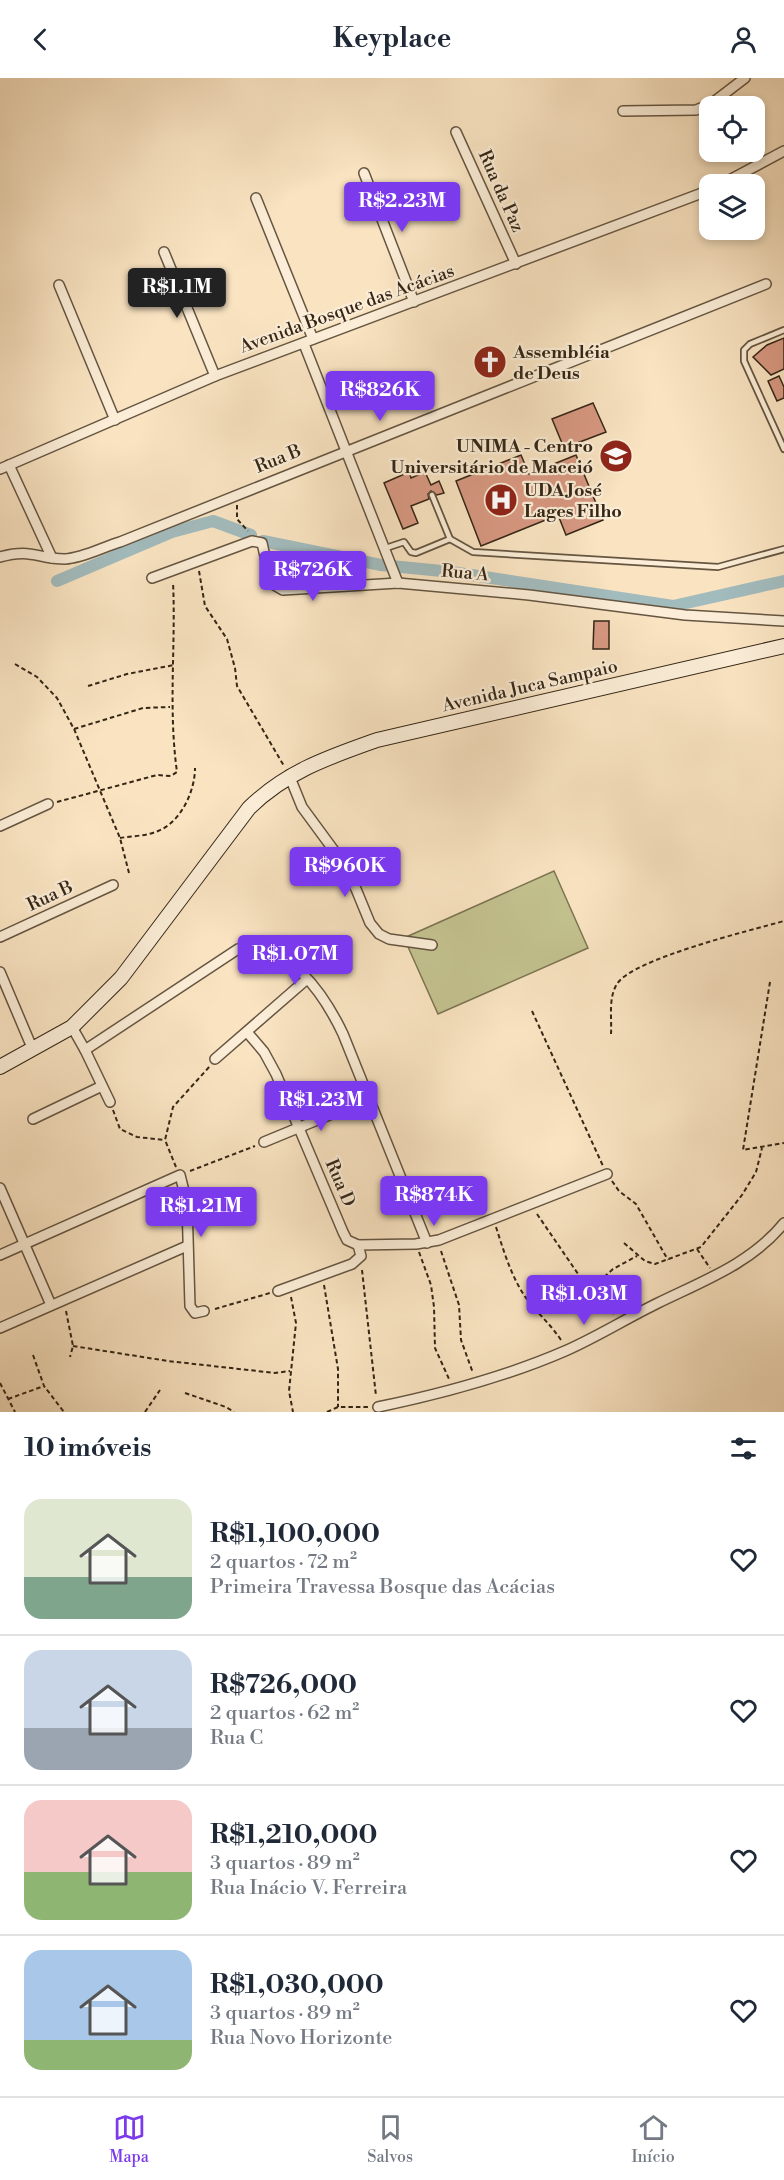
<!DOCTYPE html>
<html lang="pt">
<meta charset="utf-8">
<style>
body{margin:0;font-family:"Libre Bodoni",serif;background:#f2f2f3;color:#1f2937;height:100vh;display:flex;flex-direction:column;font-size:22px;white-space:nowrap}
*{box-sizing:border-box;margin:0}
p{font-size:20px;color:#747a83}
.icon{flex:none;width:33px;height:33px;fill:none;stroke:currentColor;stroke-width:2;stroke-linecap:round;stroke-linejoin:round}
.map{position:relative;height:1334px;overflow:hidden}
.panel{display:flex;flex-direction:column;background:#fff;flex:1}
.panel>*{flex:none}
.tools{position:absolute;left:699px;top:18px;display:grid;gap:12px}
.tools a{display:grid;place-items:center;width:66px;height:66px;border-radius:12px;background:#fff;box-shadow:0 3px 9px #0003;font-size:30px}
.price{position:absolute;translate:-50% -51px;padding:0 14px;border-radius:6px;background:#7c3aed;color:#fff;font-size:20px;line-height:39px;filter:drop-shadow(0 2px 3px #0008)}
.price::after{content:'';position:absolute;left:50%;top:36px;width:18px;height:14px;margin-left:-9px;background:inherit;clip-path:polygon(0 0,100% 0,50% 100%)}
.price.on{background:#222;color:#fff}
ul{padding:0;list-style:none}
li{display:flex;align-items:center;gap:18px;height:150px;padding:0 24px}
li+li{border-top:2px solid #e0e1e3}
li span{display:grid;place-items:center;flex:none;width:168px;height:120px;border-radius:18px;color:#555}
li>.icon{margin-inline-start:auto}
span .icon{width:72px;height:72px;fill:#fffc;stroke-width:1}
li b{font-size:26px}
h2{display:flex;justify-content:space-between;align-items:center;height:72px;padding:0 24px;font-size:26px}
header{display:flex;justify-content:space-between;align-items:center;height:78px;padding:0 24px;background:#fff;font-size:27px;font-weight:700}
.menu{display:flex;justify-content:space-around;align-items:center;height:84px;border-top:2px solid #e0e1e3;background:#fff;font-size:16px;color:#747a83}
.menu a{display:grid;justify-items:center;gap:3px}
.menu .on{color:#7c3aed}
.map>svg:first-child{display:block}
</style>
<header><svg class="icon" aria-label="back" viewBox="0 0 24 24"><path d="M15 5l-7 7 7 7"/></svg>Keyplace<svg class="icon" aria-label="person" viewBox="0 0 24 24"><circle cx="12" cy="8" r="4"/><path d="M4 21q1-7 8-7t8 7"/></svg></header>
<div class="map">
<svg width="784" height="1334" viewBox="0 0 784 1334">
<rect width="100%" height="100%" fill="#f9e3c1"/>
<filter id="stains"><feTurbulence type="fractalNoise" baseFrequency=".00333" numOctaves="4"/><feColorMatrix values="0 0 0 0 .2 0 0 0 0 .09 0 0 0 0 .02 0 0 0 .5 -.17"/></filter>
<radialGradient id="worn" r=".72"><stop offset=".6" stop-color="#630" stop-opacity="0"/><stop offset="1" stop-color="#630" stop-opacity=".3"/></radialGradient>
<!-- green -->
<polygon fill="#c3c28f" stroke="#7c7452" stroke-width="1.5" points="554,793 588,870 438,936 404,860"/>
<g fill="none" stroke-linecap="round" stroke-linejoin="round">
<!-- canal -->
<g stroke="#a2bbbd" stroke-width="12">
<polyline points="263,463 381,487 452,494 673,528 784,503"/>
<polyline points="57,503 172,454 213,443 251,457"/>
</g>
</g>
<!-- building -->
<g fill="#d79881" stroke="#342616" stroke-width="1.5">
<polygon points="784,260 784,291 771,297 753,279 767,267"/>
<polygon points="779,298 784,309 784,320 777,323 768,303"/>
<polygon points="593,325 606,354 564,370 552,341"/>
<polygon points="521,377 529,396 576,377 603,442 566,457 558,437 481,468 456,403"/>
<polygon points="409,394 411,400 425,394 431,407 439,403 444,415 437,417 431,413 428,416 429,421 411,428 418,445 403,451 384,405"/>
<polygon points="594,543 609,543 609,571 593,571"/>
</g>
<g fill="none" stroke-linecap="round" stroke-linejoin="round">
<!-- service casing -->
<g stroke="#655541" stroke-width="8">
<g id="service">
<polyline points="784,252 750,266 744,272 744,283 784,371"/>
<polyline points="432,417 450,461 473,474 718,489 784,471"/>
<polyline points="386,470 404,464 411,474 416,475 450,461"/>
</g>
</g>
<!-- minor casing -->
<g stroke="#655541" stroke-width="12">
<g id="minor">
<polyline points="623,33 696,32 711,26 745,0"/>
<polyline points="456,54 516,186"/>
<polyline points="364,95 414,224"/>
<polyline points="722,106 784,73"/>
<polyline points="256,120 313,261"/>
<polyline points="164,174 215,298"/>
<polyline points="59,207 115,342"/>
<polyline points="304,266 398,505"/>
<polyline points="9,387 52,480"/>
<polyline points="0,391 215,298 710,112"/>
<path d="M0 479C32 470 37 481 65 481 83 480 103 469 120 464L766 206"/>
<polyline points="152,500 252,463 262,465 271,505 283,512 398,505 529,517 685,537 784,543"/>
<polyline points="289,697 302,729 338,778 356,811 370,845 379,856 389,861 432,867"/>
<polyline points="0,748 48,726"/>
<polyline points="0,859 113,807"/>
<polyline points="0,894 33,972"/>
<path d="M72 949 85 972 238 871C287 860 325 918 343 956L427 1165"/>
<polyline points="247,954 264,974 276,996 343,1154 347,1162 358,1167"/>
<polyline points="85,972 110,1024"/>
<polyline points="215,981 307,901"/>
<polyline points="33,1041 102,1008"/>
<polyline points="264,1064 368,1021"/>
<polyline points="0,1110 51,1227"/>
<polyline points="0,1177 180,1097 187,1125 190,1228 195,1235 204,1233"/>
<polyline points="278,1213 352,1186 361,1178 358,1167 416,1166 439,1162 607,1096"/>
<polyline points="0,1250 187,1168"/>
<path d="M378 1329C441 1316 505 1299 565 1273 597 1259 627 1240 658 1225 703 1203 752 1185 784 1145"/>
</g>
</g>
<!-- secondary casing -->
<g stroke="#342616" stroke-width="16">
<path id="secondary" d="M0 989 72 949 121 900 249 730C287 693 329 679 377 662L784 568"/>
</g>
<!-- path -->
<g stroke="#342616" stroke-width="2" stroke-dasharray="4.5 3" stroke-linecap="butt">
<polyline points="237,427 237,441 248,453"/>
<polyline points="199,493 205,528 227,561 235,590 237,608 284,688"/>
<polyline points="15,586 37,599 57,620 74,651 120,760 129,795"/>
<polyline points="88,608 127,596 174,587"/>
<polyline points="74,651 143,630 170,629"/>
<path d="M57 724 157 697 171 698 177 694C168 630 176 567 173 504"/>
<path d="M120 760C132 758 147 758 158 753 181 744 195 713 195 690"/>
<polyline points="770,904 743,1072 784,1065"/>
<polyline points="532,933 603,1088"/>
<path d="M611 956C612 940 608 920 617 906 632 881 752 852 784 843"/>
<polyline points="113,1032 120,1051 137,1059 165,1062"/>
<polyline points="176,1089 165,1062 173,1029 210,988"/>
<polyline points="190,1093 255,1068"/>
<polyline points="612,1103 619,1113 636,1126 668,1182"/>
<polyline points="537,1136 587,1209 593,1209 614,1236"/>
<path d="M496 1149C505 1177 514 1208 534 1230 544 1241 553 1250 561 1262"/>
<polyline points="624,1165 645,1183 655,1186 701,1169 742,1117 756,1094 762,1070"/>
<polyline points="697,1171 710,1190"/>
<polyline points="441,1173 459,1227 461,1262 473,1295"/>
<polyline points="419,1174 431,1207 434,1229 435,1270 449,1301"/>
<polyline points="362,1192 376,1318"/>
<polyline points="324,1207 338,1291 338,1329"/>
<polyline points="593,1209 613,1191 637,1178"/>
<polyline points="291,1219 296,1245 289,1313 293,1334"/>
<polyline points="215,1231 270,1215"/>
<polyline points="66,1233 73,1268 70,1279"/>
<polyline points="73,1268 168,1283 275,1295 290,1293"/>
<polyline points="33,1277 44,1308 64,1334"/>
<polyline points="0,1305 15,1334"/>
<polyline points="185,1315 226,1329 234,1334"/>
<polyline points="8,1321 44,1308"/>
<polyline points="145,1334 160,1312"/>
<polyline points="327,1334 338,1329 368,1329"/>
</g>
<!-- service -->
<use href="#service" stroke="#fbedd7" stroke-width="4.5"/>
<!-- minor -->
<use href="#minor" stroke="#fbedd7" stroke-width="9"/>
<!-- secondary -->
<use href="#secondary" stroke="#fbedd7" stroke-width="14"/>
</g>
<!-- icons -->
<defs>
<g id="church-disc" transform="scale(1.725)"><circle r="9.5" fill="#8f2418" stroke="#fbedd7"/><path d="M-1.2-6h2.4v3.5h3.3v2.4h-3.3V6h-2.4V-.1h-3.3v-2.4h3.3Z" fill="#fff"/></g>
<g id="university-disc" transform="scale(1.725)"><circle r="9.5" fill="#8f2418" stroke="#fbedd7"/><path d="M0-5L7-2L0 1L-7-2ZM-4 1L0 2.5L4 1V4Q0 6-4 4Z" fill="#fff"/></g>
<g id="hospital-disc" transform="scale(1.725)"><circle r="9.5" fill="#8f2418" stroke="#fbedd7"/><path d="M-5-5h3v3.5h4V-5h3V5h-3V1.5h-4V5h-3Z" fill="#fff"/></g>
</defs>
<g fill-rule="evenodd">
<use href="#church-disc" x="490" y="284"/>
<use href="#university-disc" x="616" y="378"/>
<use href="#hospital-disc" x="501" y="422"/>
</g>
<g text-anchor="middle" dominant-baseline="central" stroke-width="4.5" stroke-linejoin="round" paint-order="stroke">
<!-- street labels -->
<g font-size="18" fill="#342616" stroke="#fbedd7">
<text transform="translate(501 113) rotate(66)">Rua da Paz</text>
<text transform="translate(347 231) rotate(-20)">Avenida Bosque das Acácias</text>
<text transform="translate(278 381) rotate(-22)">Rua B</text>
<text transform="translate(465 495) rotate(5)">Rua A</text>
<text transform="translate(530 608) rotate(-13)">Avenida Juca Sampaio</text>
<text transform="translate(50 818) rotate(-25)">Rua B</text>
<text transform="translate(340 1105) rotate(67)">Rua D</text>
</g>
<!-- poi labels -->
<g font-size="18" font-weight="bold" fill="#342616" stroke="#fbedd7" text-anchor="start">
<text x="513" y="274">Assembléia<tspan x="513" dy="21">de Deus</tspan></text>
<text x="593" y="368" text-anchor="end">UNIMA - Centro<tspan x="593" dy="21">Universitário de Maceió</tspan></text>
<text x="524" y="412">UDA José<tspan x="524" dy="21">Lages Filho</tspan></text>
</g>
</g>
<rect width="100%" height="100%" filter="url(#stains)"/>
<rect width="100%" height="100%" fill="url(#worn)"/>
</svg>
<div class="tools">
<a><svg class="icon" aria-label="locate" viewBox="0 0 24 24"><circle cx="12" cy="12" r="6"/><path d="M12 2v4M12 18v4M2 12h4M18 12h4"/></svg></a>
<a><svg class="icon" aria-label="layers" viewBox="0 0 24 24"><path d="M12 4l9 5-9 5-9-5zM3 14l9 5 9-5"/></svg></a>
</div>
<b class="price" style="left:402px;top:155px">R$2.23M</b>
<b class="price on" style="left:177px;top:241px">R$1.1M</b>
<b class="price" style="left:380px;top:344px">R$826K</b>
<b class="price" style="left:313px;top:524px">R$726K</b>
<b class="price" style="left:345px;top:820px">R$960K</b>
<b class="price" style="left:295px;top:908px">R$1.07M</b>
<b class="price" style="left:321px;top:1054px">R$1.23M</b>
<b class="price" style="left:434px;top:1149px">R$874K</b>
<b class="price" style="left:201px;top:1160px">R$1.21M</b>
<b class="price" style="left:584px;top:1248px">R$1.03M</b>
</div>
<section class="panel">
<h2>10 imóveis<svg class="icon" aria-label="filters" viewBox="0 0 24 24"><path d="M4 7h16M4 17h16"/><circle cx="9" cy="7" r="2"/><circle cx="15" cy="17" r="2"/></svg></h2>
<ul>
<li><span style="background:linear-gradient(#dfe7d0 65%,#7fa58c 0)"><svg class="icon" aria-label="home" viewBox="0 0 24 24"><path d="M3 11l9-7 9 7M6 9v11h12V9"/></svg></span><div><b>R$1,100,000</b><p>2 quartos · 72 m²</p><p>Primeira Travessa Bosque das Acácias</p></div><svg class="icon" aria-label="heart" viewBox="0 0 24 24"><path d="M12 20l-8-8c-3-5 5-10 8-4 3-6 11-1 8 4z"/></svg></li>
<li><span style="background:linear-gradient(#c9d6e8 65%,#9aa5b1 0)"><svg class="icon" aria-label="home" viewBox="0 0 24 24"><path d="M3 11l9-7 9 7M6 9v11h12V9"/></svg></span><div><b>R$726,000</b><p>2 quartos · 62 m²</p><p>Rua C</p></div><svg class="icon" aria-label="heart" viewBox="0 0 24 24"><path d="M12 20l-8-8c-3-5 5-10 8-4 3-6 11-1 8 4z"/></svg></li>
<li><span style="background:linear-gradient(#f6c9c9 60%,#8fb573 0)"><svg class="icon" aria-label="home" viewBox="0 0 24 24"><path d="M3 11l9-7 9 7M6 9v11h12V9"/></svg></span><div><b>R$1,210,000</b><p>3 quartos · 89 m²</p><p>Rua Inácio V. Ferreira</p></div><svg class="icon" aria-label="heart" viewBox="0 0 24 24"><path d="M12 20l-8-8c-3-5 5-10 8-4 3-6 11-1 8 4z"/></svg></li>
<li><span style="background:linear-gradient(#a9c7e8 75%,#8fb573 0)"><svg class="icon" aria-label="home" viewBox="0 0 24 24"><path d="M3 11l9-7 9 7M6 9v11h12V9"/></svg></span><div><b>R$1,030,000</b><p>3 quartos · 89 m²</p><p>Rua Novo Horizonte</p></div><svg class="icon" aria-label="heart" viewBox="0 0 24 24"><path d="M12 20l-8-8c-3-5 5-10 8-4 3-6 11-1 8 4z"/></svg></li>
</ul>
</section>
<nav class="menu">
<a class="on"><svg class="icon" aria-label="map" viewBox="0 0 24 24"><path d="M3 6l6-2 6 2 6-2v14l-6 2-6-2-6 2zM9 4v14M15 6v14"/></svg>Mapa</a>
<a><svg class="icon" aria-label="saved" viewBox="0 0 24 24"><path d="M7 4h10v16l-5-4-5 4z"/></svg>Salvos</a>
<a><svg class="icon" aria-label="home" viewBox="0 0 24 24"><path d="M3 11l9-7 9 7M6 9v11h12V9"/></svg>Início</a>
</nav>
